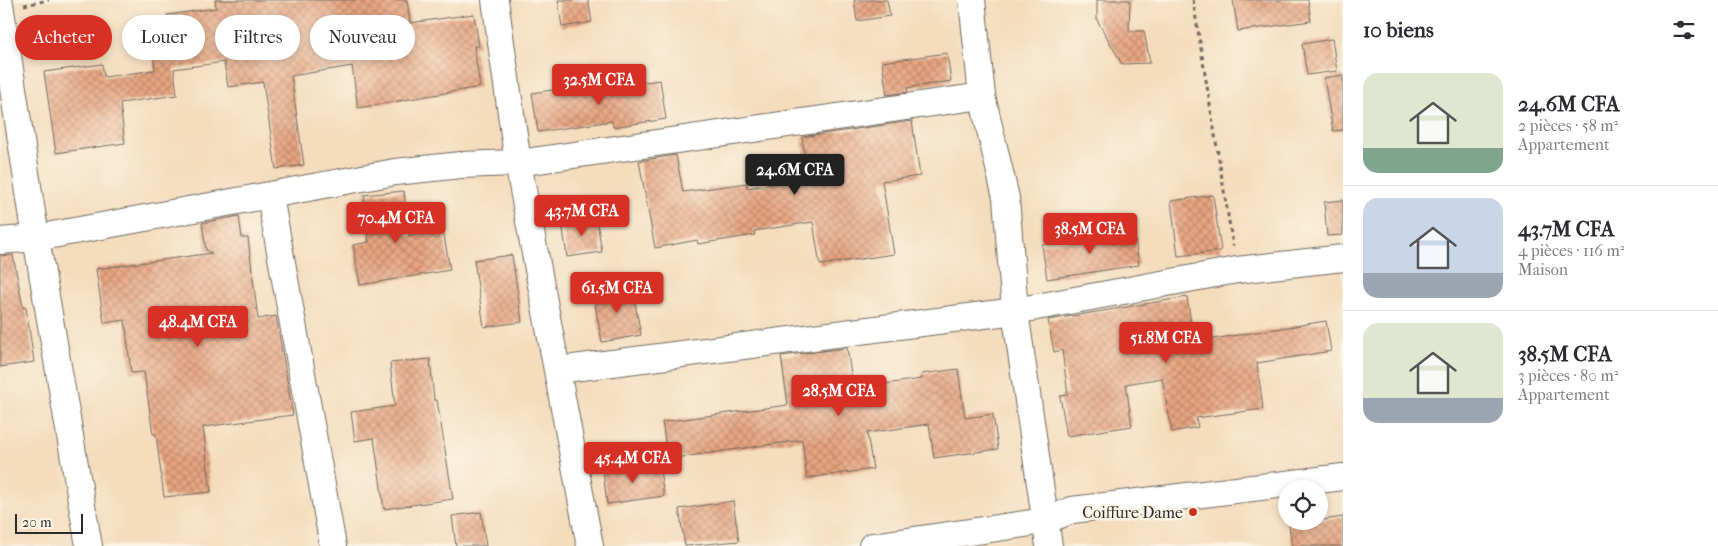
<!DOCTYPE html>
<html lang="fr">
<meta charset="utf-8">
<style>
body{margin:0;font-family:"IM FELL French Canon",serif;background:#f7f7f7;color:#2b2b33;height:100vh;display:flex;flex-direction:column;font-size:19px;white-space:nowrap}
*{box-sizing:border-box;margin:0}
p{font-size:16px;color:#7c7c81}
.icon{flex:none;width:28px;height:28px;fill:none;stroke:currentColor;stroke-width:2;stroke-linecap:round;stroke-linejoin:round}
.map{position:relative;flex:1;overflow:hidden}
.side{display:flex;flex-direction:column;background:#fff;width:375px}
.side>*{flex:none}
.hud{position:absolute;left:15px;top:15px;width:475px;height:45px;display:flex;gap:10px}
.buttons{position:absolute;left:1278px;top:480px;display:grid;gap:10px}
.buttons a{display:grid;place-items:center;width:50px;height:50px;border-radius:50%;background:#fff;box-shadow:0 2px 8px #0003;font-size:25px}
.scale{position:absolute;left:15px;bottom:12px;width:68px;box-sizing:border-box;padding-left:5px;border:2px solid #2b2b2b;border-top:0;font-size:14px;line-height:18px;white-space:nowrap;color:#2b2b2b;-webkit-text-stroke:4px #fcf5e5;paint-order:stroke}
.price{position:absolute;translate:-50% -42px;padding:0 11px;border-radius:5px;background:#d93025;color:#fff;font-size:16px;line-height:32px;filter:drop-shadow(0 1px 2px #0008)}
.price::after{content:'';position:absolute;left:50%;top:30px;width:15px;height:11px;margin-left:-8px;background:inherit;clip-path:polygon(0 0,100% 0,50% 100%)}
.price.selected{background:#222;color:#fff}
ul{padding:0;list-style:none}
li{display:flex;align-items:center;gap:15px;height:125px;padding:0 20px}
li+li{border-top:1px solid #e1e1e2}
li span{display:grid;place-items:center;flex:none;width:140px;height:100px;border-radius:15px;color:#555}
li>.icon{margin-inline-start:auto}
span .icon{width:60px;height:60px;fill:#fffc;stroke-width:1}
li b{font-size:21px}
h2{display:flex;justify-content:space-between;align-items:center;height:60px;padding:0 20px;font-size:21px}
.pill{padding:0 18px;border-radius:22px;background:#fff;box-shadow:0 2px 8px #0003;font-size:18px;line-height:45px}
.pill.selected{background:#d93025;color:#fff}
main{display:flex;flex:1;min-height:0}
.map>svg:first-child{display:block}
</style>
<main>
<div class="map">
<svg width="1343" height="546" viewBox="0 0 1343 546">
<defs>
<pattern id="building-cross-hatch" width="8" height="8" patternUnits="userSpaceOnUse" patternTransform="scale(1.25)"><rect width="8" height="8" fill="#e8a581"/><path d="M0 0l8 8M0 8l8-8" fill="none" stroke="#bc876a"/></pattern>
</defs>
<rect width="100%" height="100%" fill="#fcf5e5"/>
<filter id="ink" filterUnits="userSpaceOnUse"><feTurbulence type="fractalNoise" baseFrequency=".02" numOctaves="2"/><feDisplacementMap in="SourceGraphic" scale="10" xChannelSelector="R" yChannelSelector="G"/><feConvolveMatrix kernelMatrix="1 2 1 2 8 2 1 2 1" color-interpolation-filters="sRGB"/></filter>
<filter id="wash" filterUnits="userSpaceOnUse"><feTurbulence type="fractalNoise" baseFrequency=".0096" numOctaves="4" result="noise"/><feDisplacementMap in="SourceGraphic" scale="20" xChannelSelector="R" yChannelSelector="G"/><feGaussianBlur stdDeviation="1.12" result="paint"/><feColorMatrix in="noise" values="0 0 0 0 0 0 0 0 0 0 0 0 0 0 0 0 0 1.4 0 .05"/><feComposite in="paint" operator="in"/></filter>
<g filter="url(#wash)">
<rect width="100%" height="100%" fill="#f4dcbd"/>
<g id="blocks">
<!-- building -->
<g fill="url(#building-cross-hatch)">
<polygon points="215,0 407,0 410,23 474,14 479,46 474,46 480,87 358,108 352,66 291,76 304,165 276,169 263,82 228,87 224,62 174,69 177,95 120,103 125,143 56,153 44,72 102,64 104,77 155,70 153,54 172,52 167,15 216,8"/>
<polygon points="558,0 588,0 592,22 562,27"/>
<polygon points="854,0 887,0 890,16 857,21"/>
<polygon points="1097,0 1130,0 1129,31 1144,31 1150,63 1122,64 1097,20"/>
<polygon points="1233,0 1308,0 1311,21 1238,31"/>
<polygon points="1332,39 1337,71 1307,75 1302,44"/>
<polygon points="947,53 951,81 907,88 908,92 887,95 882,62"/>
<polygon points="1343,75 1343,130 1333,131 1324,78"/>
<polygon points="660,80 666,119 613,127 612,121 538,132 532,93 593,84 594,89"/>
<polygon points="912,121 920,176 882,181 894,254 820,265 813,222 754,231 755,235 698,244 697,240 655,248 639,161 676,155 683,192 747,183 747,188 808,179 802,137"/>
<polygon points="404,191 409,236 443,230 450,270 360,285 353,245 369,242 364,195"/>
<polygon points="1213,195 1221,251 1178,256 1171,201"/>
<polygon points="1343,200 1343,235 1327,236 1324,202"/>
<polygon points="239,216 242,238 248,238 258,319 276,316 293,415 203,427 211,492 164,497 156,434 153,434 144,372 131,373 125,320 104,323 96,269 212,253 206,250 202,223"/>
<polygon points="596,216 602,252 567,257 562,222"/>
<polygon points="1134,231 1139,265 1047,279 1042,245"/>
<polygon points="13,255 23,308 26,307 34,362 0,367 0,256"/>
<polygon points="512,255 522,322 484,327 474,260"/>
<polygon points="632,287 641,335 602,342 593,294"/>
<polygon points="1187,297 1194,342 1326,321 1331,351 1257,363 1263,409 1196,418 1198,427 1172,432 1162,378 1126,384 1132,426 1067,436 1060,396 1068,395 1062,350 1054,352 1048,320"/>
<polygon points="847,348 853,388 922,379 921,374 958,369 965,418 993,414 998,449 934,458 929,424 867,433 873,469 807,478 802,440 668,459 662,422 788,405 781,356"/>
<polygon points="430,359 434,400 437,400 453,499 384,509 374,438 355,441 351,412 395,406 390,363"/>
<polygon points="659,464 664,496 607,504 603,471"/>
<polygon points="733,501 739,541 685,546 679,509"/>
<polygon points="481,512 486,546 456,546 452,516"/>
<polygon points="1343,517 1343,546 1292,546 1289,525"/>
</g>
</g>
</g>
<g filter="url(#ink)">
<use href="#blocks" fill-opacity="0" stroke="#71695e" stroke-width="1"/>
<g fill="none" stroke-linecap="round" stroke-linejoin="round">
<!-- minor casing -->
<g stroke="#71695e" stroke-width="28">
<g id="minor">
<polyline points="495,0 518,163 590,546"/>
<polyline points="972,0 982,96 1006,198 1015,311 1049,546"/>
<polyline points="0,4 36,238 89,546"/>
<polyline points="270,196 333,546"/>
<polyline points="0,241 36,238 395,172 461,165 518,163 982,96"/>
<polyline points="558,370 1015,311 1237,270 1343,258"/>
<polyline points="872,546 1045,521 1072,510 1343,477"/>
</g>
</g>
<!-- path -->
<g stroke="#71695e" stroke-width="3" stroke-dasharray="4 4" stroke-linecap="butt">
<polyline points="1193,0 1233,246"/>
<polyline points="24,5 49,0"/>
</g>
<!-- minor -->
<use href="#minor" stroke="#fff" stroke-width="26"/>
</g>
</g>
<!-- markers -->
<circle fill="#c8321e" stroke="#fcf5e5" stroke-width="2" cx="1193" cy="512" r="5"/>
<g text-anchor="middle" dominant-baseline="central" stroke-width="5" stroke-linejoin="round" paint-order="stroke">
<!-- poi labels -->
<g font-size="16" fill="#2b2b2b" stroke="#fcf5e5" text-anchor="end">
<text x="1183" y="512">Coiffure Dame</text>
</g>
</g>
</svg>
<div class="buttons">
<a><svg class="icon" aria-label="locate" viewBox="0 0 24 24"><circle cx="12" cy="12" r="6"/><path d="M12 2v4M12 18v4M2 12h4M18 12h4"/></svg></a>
</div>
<div class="scale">20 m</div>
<b class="price" style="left:599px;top:106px">32.5M CFA</b>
<b class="price selected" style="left:795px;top:196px">24.6M CFA</b>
<b class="price" style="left:582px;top:237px">43.7M CFA</b>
<b class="price" style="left:396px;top:244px">70.4M CFA</b>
<b class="price" style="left:1090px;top:255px">38.5M CFA</b>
<b class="price" style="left:617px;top:314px">61.5M CFA</b>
<b class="price" style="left:198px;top:348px">48.4M CFA</b>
<b class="price" style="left:1166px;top:364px">51.8M CFA</b>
<b class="price" style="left:839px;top:417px">28.5M CFA</b>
<b class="price" style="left:633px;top:484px">45.4M CFA</b>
<div class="hud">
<a class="pill selected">Acheter</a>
<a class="pill">Louer</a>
<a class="pill">Filtres</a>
<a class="pill">Nouveau</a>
</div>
</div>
<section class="side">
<h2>10 biens<svg class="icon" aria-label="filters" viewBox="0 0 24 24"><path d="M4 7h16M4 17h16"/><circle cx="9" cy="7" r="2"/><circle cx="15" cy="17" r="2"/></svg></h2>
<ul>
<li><span style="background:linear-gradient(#dfe7d0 75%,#7fa58c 0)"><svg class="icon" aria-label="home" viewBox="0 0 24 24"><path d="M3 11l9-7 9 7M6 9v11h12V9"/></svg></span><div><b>24.6M CFA</b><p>2 pièces · 58 m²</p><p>Appartement</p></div></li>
<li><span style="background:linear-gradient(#c9d6e8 75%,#9aa5b1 0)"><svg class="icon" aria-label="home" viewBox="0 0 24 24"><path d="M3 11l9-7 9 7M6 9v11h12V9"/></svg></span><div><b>43.7M CFA</b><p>4 pièces · 116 m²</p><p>Maison</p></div></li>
<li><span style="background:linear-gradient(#dfe7d0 75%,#9aa5b1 0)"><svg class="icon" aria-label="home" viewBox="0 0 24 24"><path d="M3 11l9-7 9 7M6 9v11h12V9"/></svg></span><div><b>38.5M CFA</b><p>3 pièces · 80 m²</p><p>Appartement</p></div></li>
</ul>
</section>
</main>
